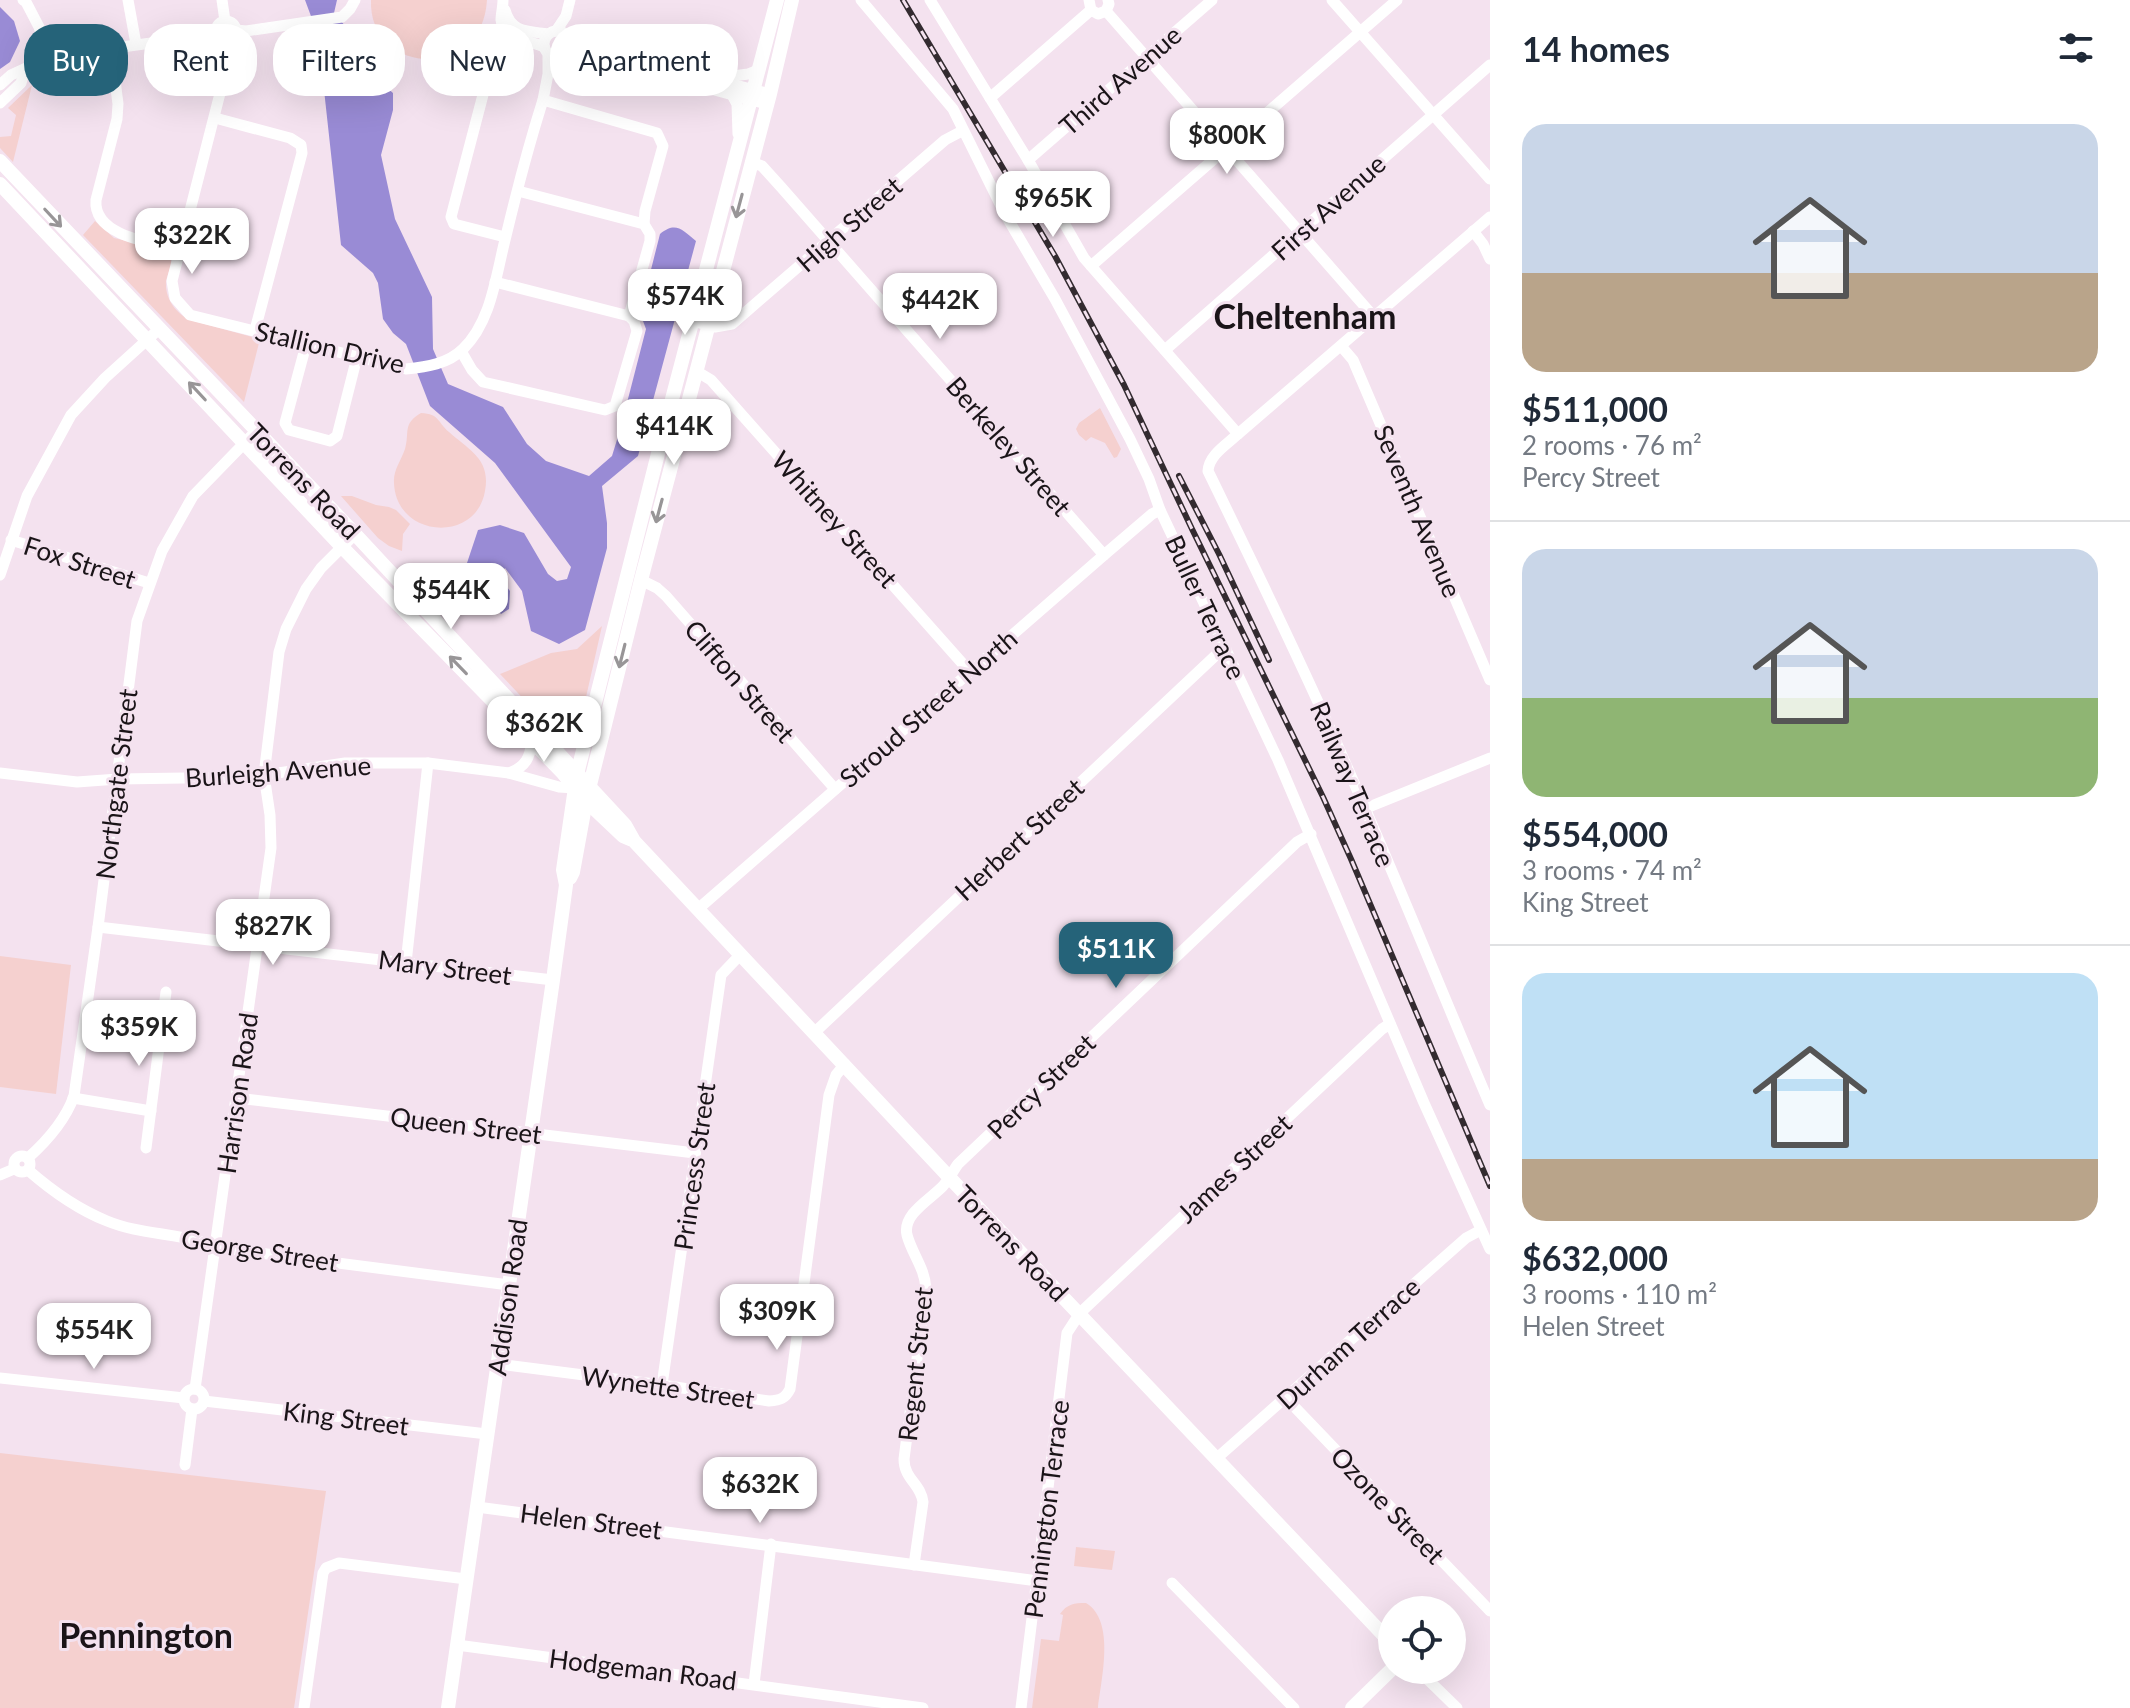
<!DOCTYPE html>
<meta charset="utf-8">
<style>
body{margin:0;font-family:Lato,sans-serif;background:#f6f6f7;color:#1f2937;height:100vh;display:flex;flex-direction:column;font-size:30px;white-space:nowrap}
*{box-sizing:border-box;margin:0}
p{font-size:26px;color:#747a83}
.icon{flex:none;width:44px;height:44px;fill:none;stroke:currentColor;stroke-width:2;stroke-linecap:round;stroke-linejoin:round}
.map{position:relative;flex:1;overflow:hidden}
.details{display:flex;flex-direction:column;background:#fff;width:640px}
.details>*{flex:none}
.top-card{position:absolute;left:24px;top:24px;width:760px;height:72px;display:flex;gap:16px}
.tools{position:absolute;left:1378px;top:1596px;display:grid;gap:16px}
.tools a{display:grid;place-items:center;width:88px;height:88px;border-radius:50%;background:#fff;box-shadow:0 8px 32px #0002;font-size:40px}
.price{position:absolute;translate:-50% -68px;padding:0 18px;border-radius:16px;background:#fff;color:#222;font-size:26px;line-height:52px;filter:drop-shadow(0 2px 4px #0008)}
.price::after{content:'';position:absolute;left:50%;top:48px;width:24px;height:18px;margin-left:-12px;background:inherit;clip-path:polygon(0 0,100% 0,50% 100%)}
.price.active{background:#256379;color:#fff}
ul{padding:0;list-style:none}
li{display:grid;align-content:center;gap:16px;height:424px;padding:0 32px}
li+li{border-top:2px solid #e0e1e3}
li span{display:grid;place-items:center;height:248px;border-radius:24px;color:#555}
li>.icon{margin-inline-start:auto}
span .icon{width:144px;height:144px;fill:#fffc;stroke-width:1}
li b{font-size:34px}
h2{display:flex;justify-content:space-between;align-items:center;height:96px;padding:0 32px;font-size:34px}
.chip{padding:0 28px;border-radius:32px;background:#fff;box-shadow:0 8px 32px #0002;font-size:28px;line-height:72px}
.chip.active{background:#256379;color:#fff}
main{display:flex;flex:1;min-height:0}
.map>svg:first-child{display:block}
</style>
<main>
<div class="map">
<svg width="1490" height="1708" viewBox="0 0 1490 1708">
<rect width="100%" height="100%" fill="#f4e2ef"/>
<!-- green -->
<g fill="#f5d0cf">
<path d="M371 0H487C482 84 368 74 371 0Z"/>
<polygon points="32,85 13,162 0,148 0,137 11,136 16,115 8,108"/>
<path d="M95 221 114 238 166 250C177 261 168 269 166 282 165 299 176 313 190 320L260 339 244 402 83 235Z"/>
<polygon points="1100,408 1121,449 1117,457 1114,458 1105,443 1091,437 1086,441 1079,435 1076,429 1079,423"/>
<path d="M421 413C440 414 437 422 449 432 469 450 491 459 485 491 476 544 396 538 394 483 393 470 401 461 405 449 410 432 402 424 421 413Z"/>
<polygon points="341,496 352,496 376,505 389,507 396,510 410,524 403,534 402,551 389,546 378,538"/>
<polygon points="602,626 582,715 574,730 559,733 550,727 500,674 551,653 577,649"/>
<polygon points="0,956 71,965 56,1094 0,1087"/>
<polygon points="0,1453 326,1491 294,1708 0,1708"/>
<polygon points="1076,1547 1115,1551 1112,1570 1074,1566"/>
<path d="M1086 1603C1116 1621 1101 1680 1098 1708H1032L1041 1639 1059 1641 1063 1615 1060 1614C1067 1604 1074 1603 1086 1603Z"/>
</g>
<!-- water -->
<g fill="#998bd5">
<path d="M305 0H337L334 13 347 28 348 41 361 65 393 93V110L381 155 395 219 432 297 433 349 448 384 503 407 527 444 546 461 589 476 612 456 620 430 646 329 640 313 660 234C676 221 682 230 696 241L638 456 602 486 607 523V548L585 630 559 644 531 631 522 591 505 568 499 577 510 591 509 609 501 614 486 598 467 563 478 530 500 525 524 533 548 574 557 581 567 579 571 567 495 463 430 406 406 344 393 333 383 319 378 283 373 273 341 245 318 35Z"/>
<polygon points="0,7 14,21 20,41 10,62 0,69"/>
</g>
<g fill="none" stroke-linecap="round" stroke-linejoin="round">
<!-- street -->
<g stroke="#fff" stroke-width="11">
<polyline points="23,0 26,2 39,27 50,57"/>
<polyline points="128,0 136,44"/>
<polyline points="222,0 225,21"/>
<path d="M503 0C503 7 501 14 501 20 502 38 531 41 544 47"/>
<polyline points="861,0 953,109 1005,214 1055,299 1130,439 1149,479 1160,510 1278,760 1424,1103 1490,1249"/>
<polyline points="930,0 1028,160 1084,258 1238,434"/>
<polyline points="1089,0 1091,10 1098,14 1106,11 1109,4 1108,0"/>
<polyline points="1332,0 1490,179"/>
<path d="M505 10C511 33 528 31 548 34"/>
<polyline points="1106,11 1374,317"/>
<circle cx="226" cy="31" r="10"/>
<polyline points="236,30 246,31 342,17 350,9 355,0"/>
<polyline points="556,31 566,16 570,0"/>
<circle cx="557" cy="44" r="13"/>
<polyline points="569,40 583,46 770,94"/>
<path d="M227 42 229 57 227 66 172 281 175 298 190 315 406 369C426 367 448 364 463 349 492 321 496 274 506 236 517 190 529 144 543 100L548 74V53"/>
<path d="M111 48 118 104 117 119 96 200C93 237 154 243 180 249"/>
<polyline points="565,53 581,54 767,104"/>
<polyline points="718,78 748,74 758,70"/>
<polyline points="0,85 11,75 50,57 216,34"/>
<polyline points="731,93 737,104 738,134"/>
<polyline points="990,98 1091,10"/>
<polyline points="543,100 657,133 663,146 645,211 644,224"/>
<polyline points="0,103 21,83 25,69"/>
<polyline points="215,118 290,138 301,145 302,153 255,330"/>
<polyline points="1028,160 1212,0"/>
<polyline points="751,162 762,166 781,187 1104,555"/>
<polyline points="518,191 644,224 650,234 650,241 629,316"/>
<path d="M1490 217 1238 434C1226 445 1209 455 1208 471 1247 551 1286 631 1323 713 1382 842 1434 974 1490 1105"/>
<polyline points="1473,231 1483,244 1490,259"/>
<polyline points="505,237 454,224 451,217 484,91 487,87 493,86 506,90"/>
<polyline points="1091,266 1397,0"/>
<polyline points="692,321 715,327 732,324 945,140 962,131"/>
<polyline points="306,345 285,423 289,430 330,441 337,436 357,357"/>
<polyline points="1341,346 1353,360 1490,680"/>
<polyline points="1165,350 1490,65"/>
<polyline points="461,351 472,370 483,382 605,410 615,406 637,331 634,321 629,316 495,282"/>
<polyline points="696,371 711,380 970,672"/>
<polyline points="11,540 149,583"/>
<polyline points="0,575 27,496 71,415 105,378 158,330"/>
<polyline points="641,580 657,588 666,596 835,789"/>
<polyline points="0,773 77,782 118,779 251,777 345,763 428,763 509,773 559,787 575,788"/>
<path d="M509 773C526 767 530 757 532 741"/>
<polyline points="1364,809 1490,758"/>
<polyline points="698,909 1104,555 1152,514 1160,510"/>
<polyline points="98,927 553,980"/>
<polyline points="406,963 428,763"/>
<polyline points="815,1032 1215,656 1226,649"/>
<polyline points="73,1098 151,1111"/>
<polyline points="237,1098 695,1153"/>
<polyline points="146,1148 166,992"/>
<circle cx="22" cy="1164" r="8"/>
<path d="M28 1158C47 1141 65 1121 74 1096L98 927 137 621 162 551 193 496 256 431"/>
<path d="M28 1170C52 1191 77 1209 107 1221 136 1233 168 1233 199 1241 209 1243 219 1247 229 1249L509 1285"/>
<polyline points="0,1175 14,1169"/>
<path d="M498 1364 662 1385 769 1401C780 1400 785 1399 790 1389L829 1095 836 1075 845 1064"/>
<polyline points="0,1378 184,1398"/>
<polyline points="662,1385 721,975 741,954"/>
<circle cx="194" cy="1399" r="10"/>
<polyline points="195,1389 271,848 270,815 264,775 279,652 286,629 306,589 321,568 355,534"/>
<polyline points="1286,1398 1490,1611"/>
<polyline points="204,1401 487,1434"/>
<polyline points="1217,1458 1466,1238 1481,1230"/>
<polyline points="185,1465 192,1409"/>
<polyline points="477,1507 1038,1581"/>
<path d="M914 1565 923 1502C921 1484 904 1479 904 1459L926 1289C925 1268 912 1254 907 1235 902 1214 931 1199 943 1186 949 1179 953 1171 958 1164L1297 842 1311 834"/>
<polyline points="1172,1583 1294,1708"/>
<polyline points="457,1645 923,1708"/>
<polyline points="1418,1670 1457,1708"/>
<polyline points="754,1684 771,1544"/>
<polyline points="304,1708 323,1573 326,1568 339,1563 466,1579"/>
<polyline points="1021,1708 1067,1333 1080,1313 1382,1029 1390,1024"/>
</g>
<!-- secondary -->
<g stroke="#fff" stroke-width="14">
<polyline points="0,161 355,534 625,825 634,841 949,1177 1392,1644"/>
<polyline points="0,184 342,547 562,772 586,801 623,836 630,839"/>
<polyline points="570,878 573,872 586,801 641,580 770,94 792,0"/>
<polyline points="448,1708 553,980 566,885 563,870 577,774 666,422 777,0"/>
<polyline points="1352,1708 1392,1669"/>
</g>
<!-- rail casing -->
<g stroke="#332b30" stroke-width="6">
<g id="rail">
<polyline points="903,0 1055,256 1124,385 1192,529 1323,797 1351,859 1490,1186"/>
<polyline points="1179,476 1219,554 1269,660"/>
</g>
</g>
<!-- rail -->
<use href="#rail" stroke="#f4e2ef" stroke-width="3" stroke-dasharray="9" stroke-linecap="butt"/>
</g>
<!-- one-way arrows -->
<defs><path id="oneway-shaft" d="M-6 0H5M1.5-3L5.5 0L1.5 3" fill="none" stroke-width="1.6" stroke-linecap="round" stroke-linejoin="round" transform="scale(2)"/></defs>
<g stroke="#989597">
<use href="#oneway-shaft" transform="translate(739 206) rotate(105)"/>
<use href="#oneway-shaft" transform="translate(53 218) rotate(47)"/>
<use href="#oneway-shaft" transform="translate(197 391) rotate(-133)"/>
<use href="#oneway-shaft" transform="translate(659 511) rotate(105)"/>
<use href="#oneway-shaft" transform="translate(622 656) rotate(104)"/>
<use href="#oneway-shaft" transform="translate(458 665) rotate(-134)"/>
</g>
<g text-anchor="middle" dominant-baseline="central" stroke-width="6" stroke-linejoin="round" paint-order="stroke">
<!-- street labels -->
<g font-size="26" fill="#1a1418" stroke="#f4e2ef">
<text transform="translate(1120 80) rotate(-41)">Third Avenue</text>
<text transform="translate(1328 207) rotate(-42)">First Avenue</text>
<text transform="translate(849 224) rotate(-41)">High Street</text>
<text transform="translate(330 347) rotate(13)">Stallion Drive</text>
<text transform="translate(1009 446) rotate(49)">Berkeley Street</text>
<text transform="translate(304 481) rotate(46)">Torrens Road</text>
<text transform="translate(1418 511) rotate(67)">Seventh Avenue</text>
<text transform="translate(835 519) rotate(48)">Whitney Street</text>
<text transform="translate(80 562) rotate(18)">Fox Street</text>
<text transform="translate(1206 607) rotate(65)">Buller Terrace</text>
<text transform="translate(740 681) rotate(49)">Clifton Street</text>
<text transform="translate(928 708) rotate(-41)">Stroud Street North</text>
<text transform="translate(278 771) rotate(-4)">Burleigh Avenue</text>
<text transform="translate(116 784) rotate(-83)">Northgate Street</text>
<text transform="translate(1353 784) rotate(67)">Railway Terrace</text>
<text transform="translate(1019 839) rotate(-43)">Herbert Street</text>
<text transform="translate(445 967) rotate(7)">Mary Street</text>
<text transform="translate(1041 1086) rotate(-44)">Percy Street</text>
<text transform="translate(237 1093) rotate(-82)">Harrison Road</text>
<text transform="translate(466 1125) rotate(7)">Queen Street</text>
<text transform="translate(694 1166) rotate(-82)">Princess Street</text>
<text transform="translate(1234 1168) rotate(-43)">James Street</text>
<text transform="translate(1012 1243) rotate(46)">Torrens Road</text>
<text transform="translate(260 1250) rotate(9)">George Street</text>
<text transform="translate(507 1297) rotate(-82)">Addison Road</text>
<text transform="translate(1348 1343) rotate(-42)">Durham Terrace</text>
<text transform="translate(915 1364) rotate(-84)">Regent Street</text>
<text transform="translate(668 1387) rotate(8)">Wynette Street</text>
<text transform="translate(346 1418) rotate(7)">King Street</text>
<text transform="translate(1388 1505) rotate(46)">Ozone Street</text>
<text transform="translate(1046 1509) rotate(-83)">Pennington Terrace</text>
<text transform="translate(591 1521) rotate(7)">Helen Street</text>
<text transform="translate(643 1669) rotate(7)">Hodgeman Road</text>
</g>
<!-- district labels -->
<g font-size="34" font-weight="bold" fill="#1a1418" stroke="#f4e2ef">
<text x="1305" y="315">Cheltenham</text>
<text x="146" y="1634">Pennington</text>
</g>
</g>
</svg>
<div class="tools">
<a><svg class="icon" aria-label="locate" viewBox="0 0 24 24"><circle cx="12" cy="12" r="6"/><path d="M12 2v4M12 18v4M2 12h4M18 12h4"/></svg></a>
</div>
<b class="price" style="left:1227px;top:176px">$800K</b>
<b class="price" style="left:1053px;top:239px">$965K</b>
<b class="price" style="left:192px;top:276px">$322K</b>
<b class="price" style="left:685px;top:337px">$574K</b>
<b class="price" style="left:940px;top:341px">$442K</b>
<b class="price" style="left:674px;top:467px">$414K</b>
<b class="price" style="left:451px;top:631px">$544K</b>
<b class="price" style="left:544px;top:764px">$362K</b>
<b class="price" style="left:273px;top:967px">$827K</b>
<b class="price active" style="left:1116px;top:990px">$511K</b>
<b class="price" style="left:139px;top:1068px">$359K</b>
<b class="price" style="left:777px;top:1352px">$309K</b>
<b class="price" style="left:94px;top:1371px">$554K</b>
<b class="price" style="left:760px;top:1525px">$632K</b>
<div class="top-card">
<a class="chip active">Buy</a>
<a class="chip">Rent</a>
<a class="chip">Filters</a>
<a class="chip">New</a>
<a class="chip">Apartment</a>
</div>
</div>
<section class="details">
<h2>14 homes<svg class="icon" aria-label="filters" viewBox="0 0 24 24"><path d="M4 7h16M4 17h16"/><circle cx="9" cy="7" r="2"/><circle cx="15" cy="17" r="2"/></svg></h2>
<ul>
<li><span style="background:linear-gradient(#c9d6e8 60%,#b9a48a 0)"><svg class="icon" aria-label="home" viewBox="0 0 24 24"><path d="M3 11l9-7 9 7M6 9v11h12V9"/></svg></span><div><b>$511,000</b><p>2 rooms · 76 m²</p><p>Percy Street</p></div></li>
<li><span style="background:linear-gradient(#c9d6e8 60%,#8fb573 0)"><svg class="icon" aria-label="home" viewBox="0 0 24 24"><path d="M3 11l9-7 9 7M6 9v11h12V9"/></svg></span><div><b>$554,000</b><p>3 rooms · 74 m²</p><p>King Street</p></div></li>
<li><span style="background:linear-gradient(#bfe0f5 75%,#b9a48a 0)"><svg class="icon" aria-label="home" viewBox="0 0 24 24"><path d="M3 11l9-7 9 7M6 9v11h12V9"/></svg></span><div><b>$632,000</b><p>3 rooms · 110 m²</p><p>Helen Street</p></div></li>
</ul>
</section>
</main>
